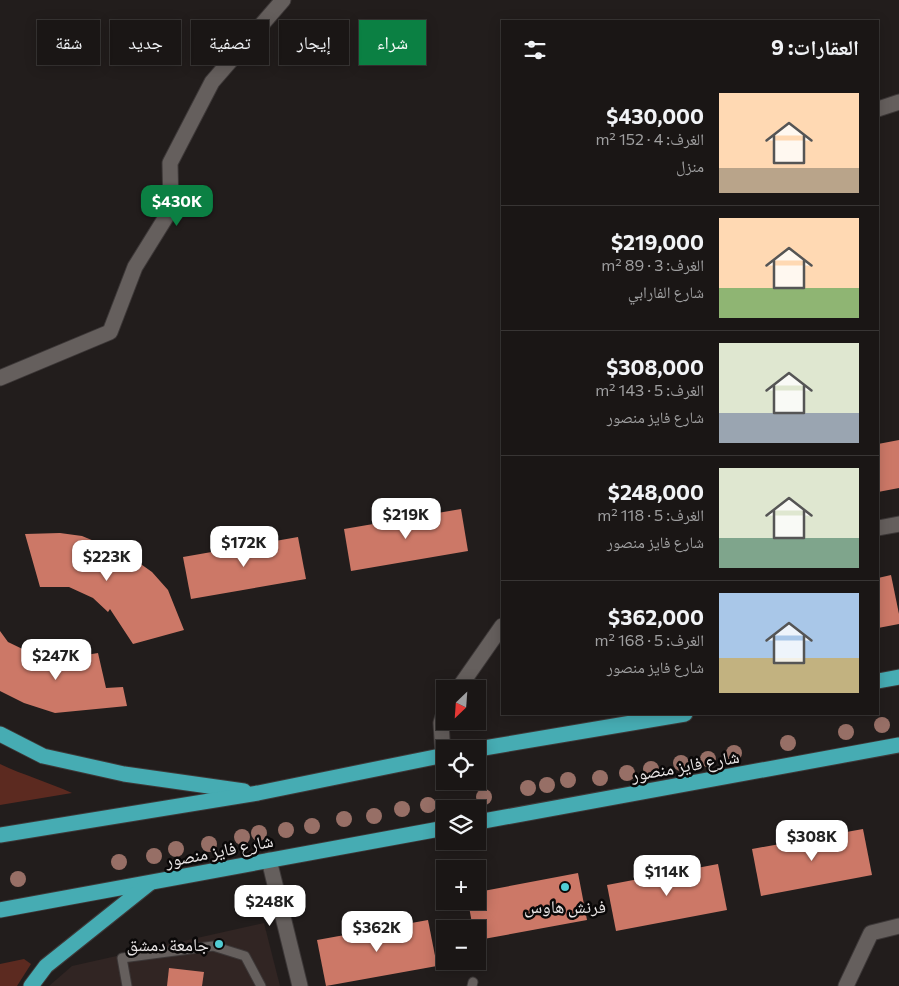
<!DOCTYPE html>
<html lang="ar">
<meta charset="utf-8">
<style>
body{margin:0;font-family:Commissioner,"Noto Naskh Arabic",sans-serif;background:#272322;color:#f1f3f6;direction:rtl;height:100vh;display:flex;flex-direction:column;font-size:19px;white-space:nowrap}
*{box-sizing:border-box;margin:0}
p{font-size:16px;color:#9f9fa0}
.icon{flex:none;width:28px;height:28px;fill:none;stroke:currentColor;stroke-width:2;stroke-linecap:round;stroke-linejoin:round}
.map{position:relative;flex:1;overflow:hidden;direction:ltr}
.panel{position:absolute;left:501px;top:20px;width:378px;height:695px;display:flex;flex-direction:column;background:#1a1615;border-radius:0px;box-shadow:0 2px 12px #0003,0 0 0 1px #383534;direction:rtl}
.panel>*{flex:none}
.banner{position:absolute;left:15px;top:20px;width:411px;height:45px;direction:rtl;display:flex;gap:10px}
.needle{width:32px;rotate:205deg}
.buttons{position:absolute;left:436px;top:680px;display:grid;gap:10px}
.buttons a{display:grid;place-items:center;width:50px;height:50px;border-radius:0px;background:#1a1615;box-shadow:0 2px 12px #0003,0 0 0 1px #383534;font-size:25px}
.price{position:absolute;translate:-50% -42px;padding:0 11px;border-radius:10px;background:#fff;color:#222;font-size:16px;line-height:32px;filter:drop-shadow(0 1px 2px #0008)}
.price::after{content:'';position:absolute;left:50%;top:30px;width:15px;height:11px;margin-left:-8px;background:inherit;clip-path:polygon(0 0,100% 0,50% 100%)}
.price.current{background:#0b8043;color:#fff}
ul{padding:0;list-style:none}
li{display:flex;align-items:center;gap:15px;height:125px;padding:0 20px}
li+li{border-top:1px solid #383534}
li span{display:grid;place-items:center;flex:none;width:140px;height:100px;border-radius:0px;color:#555}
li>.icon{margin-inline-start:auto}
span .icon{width:60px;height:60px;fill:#fffc;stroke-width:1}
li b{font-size:21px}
h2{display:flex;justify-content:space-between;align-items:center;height:60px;padding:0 20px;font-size:21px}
.tag{padding:0 18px;border-radius:0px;background:#1a1615;box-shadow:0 2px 12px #0003,0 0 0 1px #383534;font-size:18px;line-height:45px}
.tag.current{background:#0b8043;color:#fff}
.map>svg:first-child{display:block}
</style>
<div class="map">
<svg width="899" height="986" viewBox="0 0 899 986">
<rect width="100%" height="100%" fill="#221d1c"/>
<!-- built -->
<polygon fill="#312523" points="264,923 280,986 49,986 72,966"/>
<!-- green -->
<g fill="#5c2a20">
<path d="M0 764C23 775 48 782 72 793L0 805Z"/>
<polygon points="24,959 31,964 17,986 0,986 0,964"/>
</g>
<!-- building -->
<g fill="#cc7867">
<polygon points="899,440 899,488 878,492 878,444"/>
<polygon points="461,509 468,551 351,571 344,529"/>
<polygon points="60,533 82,536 128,555 152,572 168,590 184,630 133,644 110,609 108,612 93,598 69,587 40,587 25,534"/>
<polygon points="298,537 306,579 191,599 183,557"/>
<polygon points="891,575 899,614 899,624 878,628 878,578"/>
<polygon points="0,631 8,642 39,657 74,657 98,653 106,688 123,687 127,706 55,713 24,703 0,691"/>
<polygon points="863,829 872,875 761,896 752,849"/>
<polygon points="718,864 727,910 616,931 607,885"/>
<polygon points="578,873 587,920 478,940 478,929 473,929 468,901 478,901 478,892"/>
<polygon points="428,920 437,966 326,986 317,940"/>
<polygon points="169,968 204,972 202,986 167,986"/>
</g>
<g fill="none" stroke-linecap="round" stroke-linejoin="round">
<!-- lane casing -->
<g stroke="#3d3838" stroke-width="11">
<g id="lane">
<polyline points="127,986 122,958 213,946 245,956 261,986"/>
<polyline points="472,986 473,982"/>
</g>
</g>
<!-- street casing -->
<g stroke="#3d3838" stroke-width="17">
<g id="street">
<polyline points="878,109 899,102"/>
<polyline points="0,378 110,332 135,267 171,209 170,163 212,82 283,0"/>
<polyline points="878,528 899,524"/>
<polyline points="458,689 502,626"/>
<polyline points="443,755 441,723 445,710"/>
<polyline points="269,860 300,986"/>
<polyline points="846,986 871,933 899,926"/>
</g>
</g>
<!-- highway casing -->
<g stroke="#3d3838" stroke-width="17">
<g id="highway">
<polyline points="878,681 899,677"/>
<polyline points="0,734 43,756 124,774 244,791"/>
<polyline points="478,749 685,714"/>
<polyline points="478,822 899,745"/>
<polyline points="0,835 258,793 445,755"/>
<polyline points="0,910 445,828"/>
<polyline points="31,986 46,966 150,883"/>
</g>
</g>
<!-- lane -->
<use href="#lane" stroke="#655f5d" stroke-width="9"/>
<!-- street -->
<use href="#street" stroke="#655f5d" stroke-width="15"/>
<!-- highway -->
<use href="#highway" stroke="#46acb3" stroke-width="15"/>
</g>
<!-- trees -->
<g fill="#976f66">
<circle cx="882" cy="725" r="8"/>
<circle cx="846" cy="732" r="8"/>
<circle cx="788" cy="743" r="8"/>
<circle cx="734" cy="753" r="8"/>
<circle cx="708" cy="759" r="8"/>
<circle cx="681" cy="763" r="8"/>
<circle cx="651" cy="769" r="8"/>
<circle cx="627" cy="773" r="8"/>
<circle cx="600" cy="778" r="8"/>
<circle cx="568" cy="780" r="8"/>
<circle cx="547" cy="785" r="8"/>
<circle cx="528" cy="788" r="8"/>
<circle cx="484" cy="797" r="8"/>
<circle cx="428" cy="805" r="8"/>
<circle cx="402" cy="809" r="8"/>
<circle cx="374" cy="816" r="8"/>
<circle cx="344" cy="819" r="8"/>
<circle cx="312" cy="826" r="8"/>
<circle cx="286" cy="830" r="8"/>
<circle cx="259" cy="833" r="8"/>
<circle cx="242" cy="837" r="8"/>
<circle cx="209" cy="844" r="8"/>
<circle cx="176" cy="849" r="8"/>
<circle cx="154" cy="856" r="8"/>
<circle cx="119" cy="862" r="8"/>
<circle cx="18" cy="879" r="8"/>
</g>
<!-- markers -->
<g fill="#51ccd3" stroke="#0a0808" stroke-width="2">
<circle cx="565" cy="887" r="5"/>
<circle cx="219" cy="944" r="5"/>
</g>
<g text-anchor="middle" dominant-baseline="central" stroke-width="5" stroke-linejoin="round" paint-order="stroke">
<!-- street labels -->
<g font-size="18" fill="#eae6e6" stroke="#0a0808">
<text transform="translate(685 765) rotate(-10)">شارع فايز منصور</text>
<text transform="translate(219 850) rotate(-11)">شارع فايز منصور</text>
</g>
<!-- poi labels -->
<g font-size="18" fill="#eae6e6" stroke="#0a0808">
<text x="565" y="906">فرنش هاوس</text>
<text x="209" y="944" text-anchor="end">جامعة دمشق</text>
</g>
</g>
</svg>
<div class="buttons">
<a><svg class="needle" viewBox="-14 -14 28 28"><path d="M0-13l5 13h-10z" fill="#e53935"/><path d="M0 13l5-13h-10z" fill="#9f9fa0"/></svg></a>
<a><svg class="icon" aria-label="locate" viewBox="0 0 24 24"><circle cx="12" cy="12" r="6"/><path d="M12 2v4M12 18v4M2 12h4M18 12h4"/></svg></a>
<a><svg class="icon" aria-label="layers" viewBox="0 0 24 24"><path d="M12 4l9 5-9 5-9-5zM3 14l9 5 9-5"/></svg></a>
<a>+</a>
<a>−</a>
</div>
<b class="price current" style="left:177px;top:227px">$430K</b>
<b class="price" style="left:406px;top:540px">$219K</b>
<b class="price" style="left:244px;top:568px">$172K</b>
<b class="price" style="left:107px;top:582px">$223K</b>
<b class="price" style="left:56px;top:681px">$247K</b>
<b class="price" style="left:812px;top:862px">$308K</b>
<b class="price" style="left:667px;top:897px">$114K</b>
<b class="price" style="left:270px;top:927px">$248K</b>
<b class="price" style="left:377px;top:953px">$362K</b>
<div class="banner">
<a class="tag current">شراء</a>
<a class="tag">إيجار</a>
<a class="tag">تصفية</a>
<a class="tag">جديد</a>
<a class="tag">شقة</a>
</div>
<section class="panel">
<h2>العقارات: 9<svg class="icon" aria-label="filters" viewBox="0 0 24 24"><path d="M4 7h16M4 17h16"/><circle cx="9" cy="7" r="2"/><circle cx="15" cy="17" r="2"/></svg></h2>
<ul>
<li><span style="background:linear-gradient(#ffd9b3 75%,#b9a48a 0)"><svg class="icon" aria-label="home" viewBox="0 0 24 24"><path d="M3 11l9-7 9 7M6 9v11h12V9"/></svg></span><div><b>$430,000</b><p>الغرف: 4 · 152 m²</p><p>منزل</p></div></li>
<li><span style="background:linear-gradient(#ffd9b3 70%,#8fb573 0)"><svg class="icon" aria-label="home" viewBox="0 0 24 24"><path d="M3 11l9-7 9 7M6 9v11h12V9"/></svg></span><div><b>$219,000</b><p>الغرف: 3 · 89 m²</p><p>شارع الفارابي</p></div></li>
<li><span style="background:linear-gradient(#dfe7d0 70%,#9aa5b1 0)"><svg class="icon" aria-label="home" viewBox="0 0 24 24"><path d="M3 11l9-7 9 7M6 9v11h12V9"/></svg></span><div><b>$308,000</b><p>الغرف: 5 · 143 m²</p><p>شارع فايز منصور</p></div></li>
<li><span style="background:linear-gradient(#dfe7d0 70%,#7fa58c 0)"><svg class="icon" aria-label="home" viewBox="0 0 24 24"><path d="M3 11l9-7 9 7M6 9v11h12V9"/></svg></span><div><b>$248,000</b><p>الغرف: 5 · 118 m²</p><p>شارع فايز منصور</p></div></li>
<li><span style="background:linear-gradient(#a9c7e8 65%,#c2b280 0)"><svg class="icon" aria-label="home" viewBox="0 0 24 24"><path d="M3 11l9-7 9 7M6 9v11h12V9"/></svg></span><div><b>$362,000</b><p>الغرف: 5 · 168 m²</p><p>شارع فايز منصور</p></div></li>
</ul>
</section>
</div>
